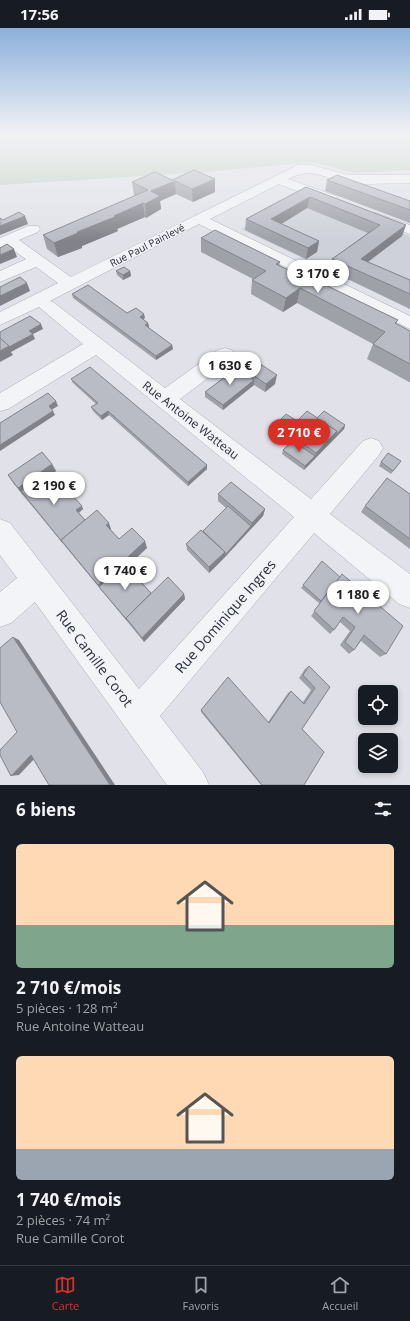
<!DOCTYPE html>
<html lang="fr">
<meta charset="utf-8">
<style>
body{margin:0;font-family:"Open Sans",sans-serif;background:#20242c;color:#f1f3f6;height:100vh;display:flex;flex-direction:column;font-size:15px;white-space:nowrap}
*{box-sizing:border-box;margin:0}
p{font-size:13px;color:#9ea1a6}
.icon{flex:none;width:22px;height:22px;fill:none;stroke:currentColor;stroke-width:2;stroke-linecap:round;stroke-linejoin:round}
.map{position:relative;height:757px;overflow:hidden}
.side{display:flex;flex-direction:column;background:#171b24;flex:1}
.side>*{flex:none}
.fabs{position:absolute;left:358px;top:657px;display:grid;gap:8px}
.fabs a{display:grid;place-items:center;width:40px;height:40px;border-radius:6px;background:#171b24;box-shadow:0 2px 6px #0003;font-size:20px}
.price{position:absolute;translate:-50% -34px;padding:0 9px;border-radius:14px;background:#fff;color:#222;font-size:13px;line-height:26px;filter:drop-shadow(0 1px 2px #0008)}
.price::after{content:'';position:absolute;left:50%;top:24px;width:12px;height:9px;margin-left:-6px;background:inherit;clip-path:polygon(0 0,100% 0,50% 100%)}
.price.active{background:#d93025;color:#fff}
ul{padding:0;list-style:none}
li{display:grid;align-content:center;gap:8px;height:212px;padding:0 16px}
li span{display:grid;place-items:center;height:124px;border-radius:6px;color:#555}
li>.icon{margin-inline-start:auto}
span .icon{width:72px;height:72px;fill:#fffc;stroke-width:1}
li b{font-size:17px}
h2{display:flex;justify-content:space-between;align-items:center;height:48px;padding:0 16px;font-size:17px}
.status{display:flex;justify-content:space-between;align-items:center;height:28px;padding:0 20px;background:#171b24;direction:ltr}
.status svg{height:11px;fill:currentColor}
.tab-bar{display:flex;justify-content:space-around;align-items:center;height:56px;border-top:1px solid #363941;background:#171b24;font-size:11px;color:#9ea1a6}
.tab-bar a{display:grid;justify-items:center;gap:2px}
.tab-bar .active{color:#d93025}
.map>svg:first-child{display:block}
</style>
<div class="status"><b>17:56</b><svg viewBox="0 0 49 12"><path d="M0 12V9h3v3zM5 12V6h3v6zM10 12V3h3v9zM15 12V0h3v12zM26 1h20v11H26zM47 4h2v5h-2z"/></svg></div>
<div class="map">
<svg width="410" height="757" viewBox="0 0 410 757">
<rect width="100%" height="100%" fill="#e1e2e9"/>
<!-- built -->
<polygon fill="#cfd1da" points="304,166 410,208 410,281 241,201"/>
<!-- green -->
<polygon fill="#c3d2c3" points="0,107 410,107 410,142 353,145 313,134 206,144 0,157"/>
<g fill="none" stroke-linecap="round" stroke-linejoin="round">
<!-- minor casing -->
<g stroke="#a7a8b3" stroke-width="1">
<g id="minor">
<path d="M298 137H311L348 147H410V155C390 155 368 157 348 155 323 151 314 138 288 151L336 168 338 171 336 174H326L279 156 210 191 410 288V301L199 196 50 273 53 274 165 360 218 322 225 320 232 322 235 327 232 332 180 371 311 471 363 413 371 410 379 413 383 420 379 427 330 486 410 546V580L399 576 314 505 160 688 203 744 209 757H167L35 574 11 595 0 599V564L17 550 0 527V491L10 495 139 661 294 489 96 327 8 381 0 383V365L83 316 39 279 0 297V284L58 255 36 239 0 254V243L26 231 7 218 0 220V210L28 198H38L40 201 38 204 19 212 71 249Z"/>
<polygon points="376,185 410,197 410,206 371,192 369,189 371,186"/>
</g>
</g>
<!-- minor -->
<use href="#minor" fill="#f3f4f7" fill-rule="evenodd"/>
</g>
<!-- wall -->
<g fill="#9fa1a9">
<polygon points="172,152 215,164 193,174 176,166 160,173 161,181 146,190 145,189 117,201 118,203 82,218 82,220 58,229 47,221 43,207 135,168 134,167 132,154"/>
<polygon points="327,152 410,173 410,195 325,163"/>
<polygon points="306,159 406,197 402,208 368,234 410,266 410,281 329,242 332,231 368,205 307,180 281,196 319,213 317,224 306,231 245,202 246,191"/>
<polygon points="201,210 280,234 279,237 310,253 398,292 396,296 410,303 410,354 409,354 367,331 373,316 297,275 283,284 251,266 252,252 253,251 201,224"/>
<polygon points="116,243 130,243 131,248 123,252 117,247"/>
<polygon points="72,266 127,285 145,290 143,291 148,295 149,299 148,300 172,317 173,321 156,332 73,270"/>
<polygon points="237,336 275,356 265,364 254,357 223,382 205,369 205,364 237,340"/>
<polygon points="71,351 207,437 207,441 188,458 109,387 102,392 93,383 91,379 96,376 73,355"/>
<polygon points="317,390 345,397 344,401 304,442 282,426 283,422 290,415 274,404 276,396 297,393"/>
<polygon points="401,433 391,446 379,438 381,434"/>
<polygon points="52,436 56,443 48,449 65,469 83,481 79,485 85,492 111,501 111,502 119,511 147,520 127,538 151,565 184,566 185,571 144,614 13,455 8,447"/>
<polygon points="218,466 265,481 263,488 224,530 209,545 187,522 186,516 203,503 226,480 218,473"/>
<polygon points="410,466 410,521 361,484 365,478"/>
<polygon points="322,533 386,626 380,629 361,613 354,622 349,626 340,617 350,603 340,594 334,602 330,606 311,588 329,563 320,576 301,560"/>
<polygon points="309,638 330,659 302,701 304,757 261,757 201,684 201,682 268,694 288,665 291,663 303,674 311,662 299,650 305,641"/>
</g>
<!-- shaded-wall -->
<g fill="#82838a">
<polygon points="215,151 215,164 193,174 192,161"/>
<polygon points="175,153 176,166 160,173 161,181 146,190 145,176 151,163"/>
<polygon points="310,169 307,180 270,203 271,191"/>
<polygon points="143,175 145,189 117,201 118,203 82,218 82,220 58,229 54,215"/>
<polygon points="25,188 28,196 0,207 0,198"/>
<polygon points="406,197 402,208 357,242 361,231"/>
<polygon points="319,213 317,224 306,231 308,220"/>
<polygon points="14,221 17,229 0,236 0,227"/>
<polygon points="130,243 131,248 123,252 123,247"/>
<polygon points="27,255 30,263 0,278 0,268"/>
<polygon points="300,260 297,275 283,284 286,270"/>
<polygon points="144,286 145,290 140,293 140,289"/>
<polygon points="148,295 149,299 145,301 145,297"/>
<polygon points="41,296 43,301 31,307 29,303"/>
<polygon points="33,306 35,311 11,324 13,327 0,334 0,323"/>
<polygon points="172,317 173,321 156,332 156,328"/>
<polygon points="277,347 275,356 265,364 266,356"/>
<polygon points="254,352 254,357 223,382 223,377"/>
<polygon points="56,373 58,378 51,382 49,378"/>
<polygon points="53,383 55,387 0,423 0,417"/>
<polygon points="108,383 109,387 102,392 101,388"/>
<polygon points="345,397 344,401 304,442 305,438 315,428 316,425 337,403"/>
<polygon points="52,436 56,443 23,467 18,460"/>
<polygon points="207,437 207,441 188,458 188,454"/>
<polygon points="82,478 83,481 78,485 76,482"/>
<polygon points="265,481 263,488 224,530 209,545 209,539 251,498 252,495"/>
<polygon points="109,495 111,501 109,503 106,497"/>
<polygon points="145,513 147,520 101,562 98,557"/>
<polygon points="184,566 185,571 144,614 142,610"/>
<polygon points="13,609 19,612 115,757 110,757"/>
<polygon points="31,727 38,727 19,747 11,748"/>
</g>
<!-- building -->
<g fill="#b9bbc5" stroke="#82838a">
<polygon points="194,142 215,151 192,161 175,153 151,163 160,168 145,176 143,175 114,188 115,189 77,204 78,205 54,215 43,207 148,162 132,154 155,144 172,152"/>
<polygon points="337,147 410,173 410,182 327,152"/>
<polygon points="306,159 406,197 361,231 410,252 410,266 332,231 380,197 310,169 271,191 319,213 308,220 246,191"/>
<polygon points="19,184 25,188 0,198 0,190 3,192"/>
<polygon points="215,202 280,234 276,236 310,253 313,251 398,292 395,295 410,303 410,336 373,316 385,304 300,260 286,270 252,252 266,243 201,210"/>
<polygon points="7,216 14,221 0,227 0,220"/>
<polygon points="124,239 130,243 123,247 116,243"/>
<polygon points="20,249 27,255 0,268 0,259"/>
<polygon points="88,257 127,285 136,280 144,286 140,289 148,295 145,297 172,317 156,328 72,266"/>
<polygon points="30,288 41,296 29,303 33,306 9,319 0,310 0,304"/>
<polygon points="0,310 9,318 0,323"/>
<polygon points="248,328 277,347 266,356 237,336"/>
<polygon points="90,339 207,437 188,454 108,383 101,388 91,379 98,375 71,351"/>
<polygon points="237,340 254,352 223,377 205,364"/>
<polygon points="48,365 56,373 49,378 53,383 0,417 0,395"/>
<polygon points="307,383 337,403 316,425 276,396 286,386 297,393"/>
<polygon points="324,383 345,397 336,407 337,403 317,390"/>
<polygon points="293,413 315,428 305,438 283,422"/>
<polygon points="42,424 52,436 18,460 8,447"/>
<polygon points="388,425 401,433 393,443 381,434"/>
<polygon points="45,446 65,469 70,465 82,478 76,482 85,492 61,512 63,515 21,463"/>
<polygon points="387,450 410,466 410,511 365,478"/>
<polygon points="231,454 265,481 252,495 218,466"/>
<polygon points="228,478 251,498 225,527 225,524 203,503"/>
<polygon points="97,482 109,495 106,497 119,511 132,500 145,513 98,557 61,512"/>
<polygon points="201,502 225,524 209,539 186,516"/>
<polygon points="322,533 340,549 321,573 303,557"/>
<polygon points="124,536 151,565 126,590 127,592 99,559"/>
<polygon points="342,546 403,598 386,626 364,607 354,622 345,614 355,599 343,589 334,602 314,583"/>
<polygon points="168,549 184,566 142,610 126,590"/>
<polygon points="13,609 110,757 49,757 31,727 11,748 0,727 0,722 17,704 0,674 0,620"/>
<polygon points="309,638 330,659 302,701 324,724 304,757 262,757 201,682 228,649 269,695 291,663 304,676 315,660 303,647"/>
</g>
<!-- sky -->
<linearGradient id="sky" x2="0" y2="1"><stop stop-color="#8bb0da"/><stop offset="0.5" stop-color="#f2f2f5"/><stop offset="1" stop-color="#f2f2f5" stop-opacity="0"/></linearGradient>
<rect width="410" height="213" fill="url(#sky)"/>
<g text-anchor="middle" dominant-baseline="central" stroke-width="3" stroke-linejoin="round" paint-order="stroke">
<!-- far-street labels -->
<g font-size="10" fill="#2b2e3f" stroke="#f0f2f6">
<text transform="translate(147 217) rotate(-27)">Rue Paul Painlevé</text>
</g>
<!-- street labels -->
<g font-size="12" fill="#2b2e3f" stroke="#f0f2f6">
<text transform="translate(191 392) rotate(38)">Rue Antoine Watteau</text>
</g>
<!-- near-street labels -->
<g font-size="14" fill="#2b2e3f" stroke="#f0f2f6">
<text transform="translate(225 588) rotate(-49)">Rue Dominique Ingres</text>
<text transform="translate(95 630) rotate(53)">Rue Camille Corot</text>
</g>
</g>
</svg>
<div class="fabs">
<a><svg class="icon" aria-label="locate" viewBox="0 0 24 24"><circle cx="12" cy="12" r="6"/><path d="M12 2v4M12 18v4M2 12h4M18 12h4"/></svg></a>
<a><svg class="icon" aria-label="layers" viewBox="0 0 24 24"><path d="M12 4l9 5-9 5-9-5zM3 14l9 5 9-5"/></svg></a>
</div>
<b class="price" style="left:318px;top:266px">3 170 €</b>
<b class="price" style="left:230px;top:358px">1 630 €</b>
<b class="price active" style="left:299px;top:425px">2 710 €</b>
<b class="price" style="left:54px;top:478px">2 190 €</b>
<b class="price" style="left:125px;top:563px">1 740 €</b>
<b class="price" style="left:358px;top:587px">1 180 €</b>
</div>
<section class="side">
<h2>6 biens<svg class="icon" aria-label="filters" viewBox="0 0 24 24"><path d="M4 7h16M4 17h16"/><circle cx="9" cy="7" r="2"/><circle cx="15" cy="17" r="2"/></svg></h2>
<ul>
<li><span style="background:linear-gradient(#ffd9b3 65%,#7fa58c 0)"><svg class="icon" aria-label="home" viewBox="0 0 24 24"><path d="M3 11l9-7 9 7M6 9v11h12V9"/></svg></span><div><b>2 710 €/mois</b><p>5 pièces · 128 m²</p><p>Rue Antoine Watteau</p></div></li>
<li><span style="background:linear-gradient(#ffd9b3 75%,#9aa5b1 0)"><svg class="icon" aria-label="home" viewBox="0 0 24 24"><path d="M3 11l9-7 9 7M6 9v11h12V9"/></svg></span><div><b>1 740 €/mois</b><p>2 pièces · 74 m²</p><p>Rue Camille Corot</p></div></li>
</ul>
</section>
<nav class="tab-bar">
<a class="active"><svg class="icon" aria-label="map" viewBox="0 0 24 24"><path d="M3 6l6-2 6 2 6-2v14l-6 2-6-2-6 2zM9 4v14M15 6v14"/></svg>Carte</a>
<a><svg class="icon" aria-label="saved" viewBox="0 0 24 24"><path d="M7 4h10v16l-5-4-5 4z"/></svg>Favoris</a>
<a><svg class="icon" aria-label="home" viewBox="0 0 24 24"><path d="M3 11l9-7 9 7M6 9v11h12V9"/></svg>Accueil</a>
</nav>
